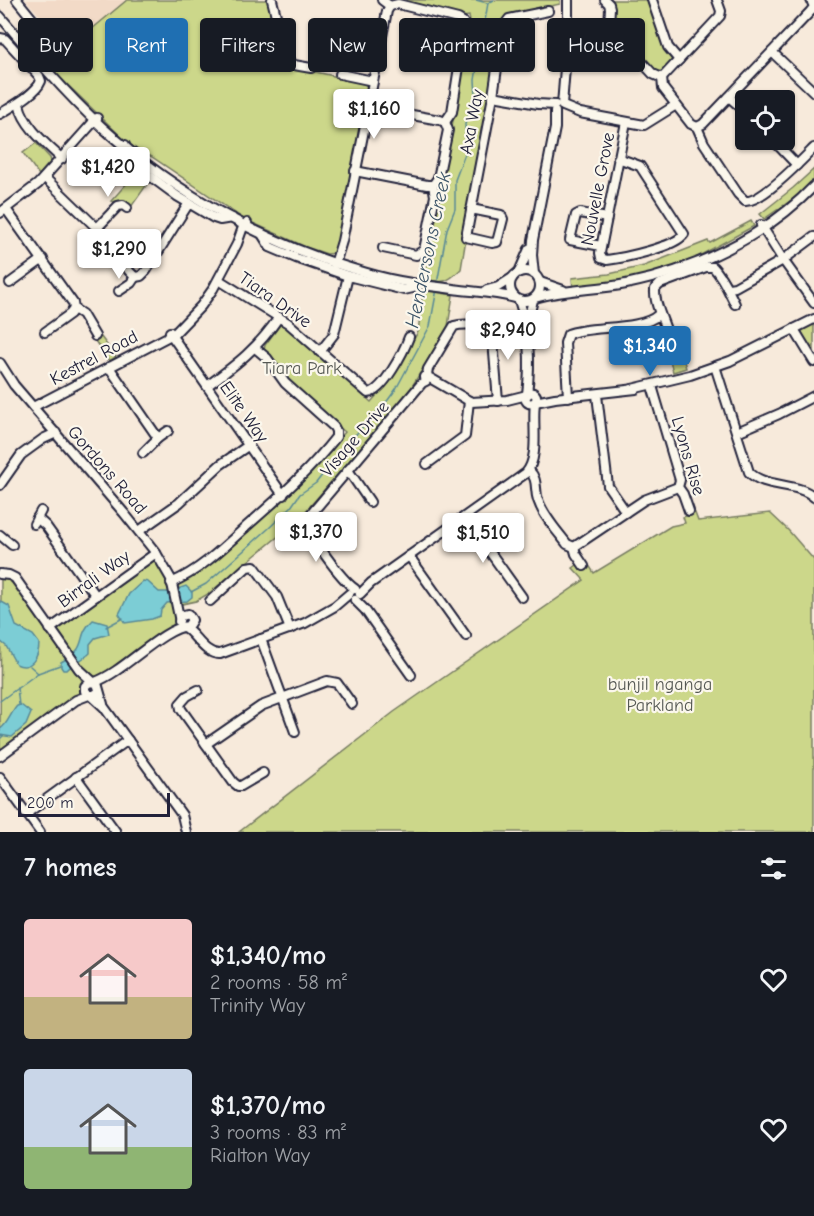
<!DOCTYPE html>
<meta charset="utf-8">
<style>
body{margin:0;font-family:"Comic Neue",sans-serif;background:#20242c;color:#f1f3f6;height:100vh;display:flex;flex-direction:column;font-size:22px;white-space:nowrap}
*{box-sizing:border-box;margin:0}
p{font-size:20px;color:#9ea1a6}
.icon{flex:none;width:33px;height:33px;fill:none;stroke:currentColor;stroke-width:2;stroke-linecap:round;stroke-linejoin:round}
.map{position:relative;height:832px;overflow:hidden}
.drawer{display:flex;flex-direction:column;background:#171b24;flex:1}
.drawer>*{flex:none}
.top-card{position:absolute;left:18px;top:18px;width:778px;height:54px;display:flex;gap:12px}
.fabs{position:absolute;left:735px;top:90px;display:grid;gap:12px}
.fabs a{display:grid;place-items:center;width:60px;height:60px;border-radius:6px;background:#171b24;box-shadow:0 2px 4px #0004;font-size:30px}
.scale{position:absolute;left:18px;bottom:15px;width:152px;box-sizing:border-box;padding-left:6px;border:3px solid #22223b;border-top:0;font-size:16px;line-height:21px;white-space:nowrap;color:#22223b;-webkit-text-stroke:4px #fbf7ec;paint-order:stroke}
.price{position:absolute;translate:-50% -51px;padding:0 14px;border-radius:6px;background:#fff;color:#222;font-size:20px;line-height:39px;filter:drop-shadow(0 2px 3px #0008)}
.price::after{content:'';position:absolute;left:50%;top:36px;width:18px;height:14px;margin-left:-9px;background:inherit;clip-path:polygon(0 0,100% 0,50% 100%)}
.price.current{background:#1f6fb2;color:#fff}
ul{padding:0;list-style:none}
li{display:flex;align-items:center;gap:18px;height:150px;padding:0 24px}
li span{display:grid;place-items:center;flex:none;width:168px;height:120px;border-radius:6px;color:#555}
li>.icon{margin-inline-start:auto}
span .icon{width:72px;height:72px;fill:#fffc;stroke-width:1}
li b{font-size:26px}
h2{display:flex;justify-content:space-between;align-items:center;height:72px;padding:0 24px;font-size:26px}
.chip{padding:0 21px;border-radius:6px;background:#171b24;box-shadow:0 2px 4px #0004;font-size:21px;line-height:54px}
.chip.current{background:#1f6fb2;color:#fff}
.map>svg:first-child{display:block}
</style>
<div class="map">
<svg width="814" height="832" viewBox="0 0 814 832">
<rect width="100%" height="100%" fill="#f7eadb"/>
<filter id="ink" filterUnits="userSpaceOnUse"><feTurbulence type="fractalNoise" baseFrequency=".0167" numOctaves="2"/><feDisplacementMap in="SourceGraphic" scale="12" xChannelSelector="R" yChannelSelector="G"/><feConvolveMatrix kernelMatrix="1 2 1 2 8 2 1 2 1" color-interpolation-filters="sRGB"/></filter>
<g filter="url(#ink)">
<!-- built -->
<polygon fill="#f2dac7" points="26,0 127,0 68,48"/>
<!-- green -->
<g fill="#ccd78a" stroke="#777c62" stroke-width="1.5">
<polygon points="127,0 268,0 281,57 290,66 364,83 367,87 368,105 364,108 339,234 340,236 335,253 327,254 306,247 244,219 152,157 132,147 45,63 51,40 63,53"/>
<path d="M395 0H560V4L508 16 502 20 461 269C446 284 443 283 423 279L455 110 470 22 469 16 462 17Z"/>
<polygon points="610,0 649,0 673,59 662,73 655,72 646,61 617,53 612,49"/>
<polygon points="36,143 50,158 51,161 39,175 23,153"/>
<polygon points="814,169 814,182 800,194 764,219 760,214 793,188"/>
<polygon points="136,173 148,183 131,207 127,204 111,201"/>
<polygon points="751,221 754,226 688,262 666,271 636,279 573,289 572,278 609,274 644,266 708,241 710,243"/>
<polygon points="423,290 453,295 448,326 407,395 297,521 208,594 196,601 182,604 178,586 180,582 215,559 292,492 345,432 289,383 264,350 265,345 280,325 286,326 371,402 390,380 418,332"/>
<polygon points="814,321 814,354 800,332 800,330"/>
<polygon points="101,337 116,357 109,361 95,341"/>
<polygon points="678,342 686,368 673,372 666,345"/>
<polygon points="695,513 698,521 770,513 788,530 814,560 814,832 239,832 394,712 584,580 573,568 585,559 594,573 671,526 685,523 683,517"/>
<path d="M152 559 157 561C162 568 167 575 169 583 170 591 168 599 175 606L176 618 173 625 106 673 97 679 89 676 58 634 57 628Z"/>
<polygon points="1,579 8,580 15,585 80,675 83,685 77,696 72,698 0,752"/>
</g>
<!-- water -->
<g fill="#7ccdd5" stroke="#588997" stroke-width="1.5">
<polygon points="143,581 148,582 159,592 169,592 186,586 192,592 192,597 187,601 167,603 161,610 160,616 152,619 125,623 119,614 129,594"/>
<path d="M0 601 9 606 16 626 33 635 39 643C39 657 31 671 16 664L6 646 0 641Z"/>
<path d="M93 620 107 624 109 634 95 638 90 644V653C83 660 74 662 67 670H63L61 667V662C91 647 74 637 93 620Z"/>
<path d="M21 705 31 713 26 725 12 737 0 735V729C7 726 11 712 17 706Z"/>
</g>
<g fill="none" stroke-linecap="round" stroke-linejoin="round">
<!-- stream -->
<g stroke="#588997" stroke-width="1.5">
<polyline points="476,0 487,3"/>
<polyline points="437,284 447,229 455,209 455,180 466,151 465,124 476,96 475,80 488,3 494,0"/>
<polyline points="191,592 206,584 268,529 291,507 300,494 316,483 344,447 388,400 396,389 430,326 437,289"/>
<polyline points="106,627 123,618"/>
<polyline points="30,666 38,673"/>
<polyline points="17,688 19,705"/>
<polyline points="0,701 38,673 60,665"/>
<polyline points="1,738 3,736"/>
</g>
<!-- minor casing -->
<g stroke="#22223b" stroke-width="12">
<g id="minor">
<polyline points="17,0 48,38 45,53 38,60"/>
<polyline points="272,0 287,59 294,65 311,68"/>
<polyline points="382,0 390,6 398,4 458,19 463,22 465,28 452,112 445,122"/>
<polyline points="605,0 609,4 610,8 608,44 610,53 640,60 653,74 662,78"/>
<polyline points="652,0 668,47 679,60"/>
<path d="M0 16C32 54 65 93 102 127 177 195 269 246 367 273 397 282 430 286 461 290 479 292 497 293 515 298"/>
<path d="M0 38 5 39 39 76 41 81C36 94 11 107 0 114"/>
<polyline points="772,52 814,92"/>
<polyline points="340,74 373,81"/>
<path d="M662 78 663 88 691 124 697 127 704 143 738 194 745 201C761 203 802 160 814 148"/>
<polyline points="662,78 720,16 721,11 717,0"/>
<polyline points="493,96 538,104 555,105"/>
<polyline points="729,97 746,112"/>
<path d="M19 104C24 126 46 144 62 159"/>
<polyline points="562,105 568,31 568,0"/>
<polyline points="563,106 580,113 644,125 676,105"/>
<polyline points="373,108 440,120 445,122"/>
<polyline points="697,127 703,124 810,12 814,7 811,0"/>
<polyline points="773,140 797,165"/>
<polyline points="125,145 127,157 131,162 177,196 214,218 220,220 232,218"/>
<path d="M618 158 640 166 684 234C676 247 623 258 607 260L601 258 600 253 626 122"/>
<polyline points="355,171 427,185 433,185"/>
<polyline points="45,178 102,233 129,271 135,277 141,276 146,271 189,203"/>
<polyline points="6,209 73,303 74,309 82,314 95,336"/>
<polyline points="471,209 501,215 503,219 497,242 492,243 466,237 493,96 503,27 509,19 548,11"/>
<polyline points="0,213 38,184 97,118"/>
<polyline points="761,225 783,260 814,303"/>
<polyline points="97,228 118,206 123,205 127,208"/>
<polyline points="262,234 270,247 296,258 348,276 404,290 413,288 421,284"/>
<polyline points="601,246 570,240 576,215 580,213 607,218"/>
<polyline points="383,248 416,255 424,250 435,196 433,185 438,178 448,130 445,122"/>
<polyline points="335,264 342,241 367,115 373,108 370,97 387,11 390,6"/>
<circle cx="525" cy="286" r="15"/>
<polyline points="519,272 529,249"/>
<polyline points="534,274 532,255 533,240 555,128 555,112"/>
<path d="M219 280 288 323 368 393C383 392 404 351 409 337"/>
<polyline points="540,282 563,290"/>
<polyline points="10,283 43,259"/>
<polyline points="729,288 735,287 783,260 814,237"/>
<polyline points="487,290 498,287 512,278"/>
<polyline points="119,291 131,283 135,277"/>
<path d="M535 298C564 289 596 290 626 284 695 270 765 237 814 186"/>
<path d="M519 300C529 330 531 363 527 394"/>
<polyline points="527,324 533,300"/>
<polyline points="794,329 814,362"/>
<polyline points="45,332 70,314 74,309"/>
<polyline points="170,332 174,339 283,495"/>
<path d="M667 333C663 319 654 304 655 289L660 284 706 267H713C723 277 729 292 735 304"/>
<polyline points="320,352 334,334 348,276"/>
<polyline points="0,363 14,385 124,513 156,553 171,579 179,617"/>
<path d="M715 366 749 472C763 488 798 482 814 497"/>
<polyline points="109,367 158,438 143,453"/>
<polyline points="424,377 430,378 471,402 507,400 527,395"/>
<path d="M207 386C237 364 258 348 279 317"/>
<polyline points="652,386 680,480 678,487 683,494 689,511"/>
<polyline points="632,389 690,375 730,361 814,319"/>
<circle cx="531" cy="398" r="5.5"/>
<polyline points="597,395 608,486 626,512"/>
<path d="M568 397 565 343 568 334C589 325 641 331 658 315"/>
<polyline points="535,402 555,398 636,389"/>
<polyline points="33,407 175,333 201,306 213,289 237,244 243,227 247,223"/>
<polyline points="737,432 779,414 814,396"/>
<polyline points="158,438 168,431"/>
<polyline points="427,464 465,436 469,401"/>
<polyline points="348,470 370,502"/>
<path d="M529 470C539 481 534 488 538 500 543 516 558 532 567 544L574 547 576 554 584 566"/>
<polyline points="0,485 21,455 43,439 56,433"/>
<polyline points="465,517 522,597"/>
<polyline points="37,518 46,526 96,596"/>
<path d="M306 520 422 383 426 381 428 369 454 326C464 323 482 325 492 329L498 401"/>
<path d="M306 520C309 536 341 579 355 589"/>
<polyline points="34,524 41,511"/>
<polyline points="139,531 179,503 220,465 249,445"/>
<polyline points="0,535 12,545"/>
<polyline points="574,547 644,500 678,487"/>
<polyline points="409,556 466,636"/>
<polyline points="0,574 9,575 15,578 79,669 92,681"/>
<path d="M171 583C201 570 225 546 248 525 280 497 310 470 336 437V431L334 427 285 383 267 358 255 348"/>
<path d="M360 594 371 583 526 473C540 457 532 424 535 403"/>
<polyline points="355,600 365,610 411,675"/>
<polyline points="210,601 247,567 254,566 277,597 290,629"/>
<path d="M184 627C196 635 205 655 220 654L305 623 335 606 349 594"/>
<polyline points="50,629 156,553"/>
<polyline points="261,639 295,732"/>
<path d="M95 682C124 672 162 628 188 626L192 620 188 614 180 616 179 621"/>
<polyline points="198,690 187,696 180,704 181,709 233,782 238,786 241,786 263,773"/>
<polyline points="99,692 94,695 90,695 85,691 85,686 90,682 97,683 103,704"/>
<polyline points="92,696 104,707 182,815 186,832"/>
<polyline points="206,744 261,706 327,681 337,683 352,704"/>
<polyline points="0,756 76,700 89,695"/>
<polyline points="0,777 40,832"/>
<polyline points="76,777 116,832"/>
<polyline points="26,814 128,740"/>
</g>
</g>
<!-- minor -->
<use href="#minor" stroke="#fbf7ec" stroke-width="8"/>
</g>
</g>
<g text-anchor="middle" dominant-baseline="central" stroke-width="4.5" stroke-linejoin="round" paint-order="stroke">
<!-- street labels -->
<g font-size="18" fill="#22223b" stroke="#fbf7ec">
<text transform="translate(472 122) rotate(-79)">Axa Way</text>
<text transform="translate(598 189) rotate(-79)">Nouvelle Grove</text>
<text transform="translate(275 300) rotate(35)">Tiara Drive</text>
<text transform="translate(94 358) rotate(-28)">Kestrel Road</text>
<text transform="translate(244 412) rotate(55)">Elite Way</text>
<text transform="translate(355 439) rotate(-49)">Visage Drive</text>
<text transform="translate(688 456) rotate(74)">Lyons Rise</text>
<text transform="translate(107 470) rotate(49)">Gordons Road</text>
<text transform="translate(94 579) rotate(-36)">Birrali Way</text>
</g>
<!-- park labels -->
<g font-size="18" fill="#555853" stroke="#fbf7ec">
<text x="302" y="368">Tiara Park</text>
<text x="660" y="684">bunjil nganga<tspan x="660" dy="21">Parkland</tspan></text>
</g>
<!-- water labels -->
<g font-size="20" font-style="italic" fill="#3d5569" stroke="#fbf7ec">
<text transform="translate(428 250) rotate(-78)">Hendersons Creek</text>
</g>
</g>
</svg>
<div class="fabs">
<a><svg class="icon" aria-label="locate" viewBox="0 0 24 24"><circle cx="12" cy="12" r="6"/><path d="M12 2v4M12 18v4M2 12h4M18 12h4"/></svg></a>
</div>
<div class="scale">200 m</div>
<b class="price" style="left:374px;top:140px">$1,160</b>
<b class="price" style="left:108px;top:198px">$1,420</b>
<b class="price" style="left:119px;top:280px">$1,290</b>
<b class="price" style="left:508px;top:361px">$2,940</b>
<b class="price current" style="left:650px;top:377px">$1,340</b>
<b class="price" style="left:316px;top:563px">$1,370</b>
<b class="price" style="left:483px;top:564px">$1,510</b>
<div class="top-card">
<a class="chip">Buy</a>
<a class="chip current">Rent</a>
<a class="chip">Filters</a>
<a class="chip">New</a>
<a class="chip">Apartment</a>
<a class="chip">House</a>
</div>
</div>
<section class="drawer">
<h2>7 homes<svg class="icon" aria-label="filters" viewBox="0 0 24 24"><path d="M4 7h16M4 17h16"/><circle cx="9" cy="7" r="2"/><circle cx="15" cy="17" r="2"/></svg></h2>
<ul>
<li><span style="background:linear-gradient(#f6c9c9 65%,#c2b280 0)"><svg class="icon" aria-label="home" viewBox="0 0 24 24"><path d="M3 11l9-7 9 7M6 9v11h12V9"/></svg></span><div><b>$1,340/mo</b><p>2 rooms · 58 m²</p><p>Trinity Way</p></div><svg class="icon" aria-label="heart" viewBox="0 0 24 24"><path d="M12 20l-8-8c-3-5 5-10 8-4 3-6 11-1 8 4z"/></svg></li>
<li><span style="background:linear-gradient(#c9d6e8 65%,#8fb573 0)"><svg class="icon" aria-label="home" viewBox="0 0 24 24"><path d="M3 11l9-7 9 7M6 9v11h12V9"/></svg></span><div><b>$1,370/mo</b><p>3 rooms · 83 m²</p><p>Rialton Way</p></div><svg class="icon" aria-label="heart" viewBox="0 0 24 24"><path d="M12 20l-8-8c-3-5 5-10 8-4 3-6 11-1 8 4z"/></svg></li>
</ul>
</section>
